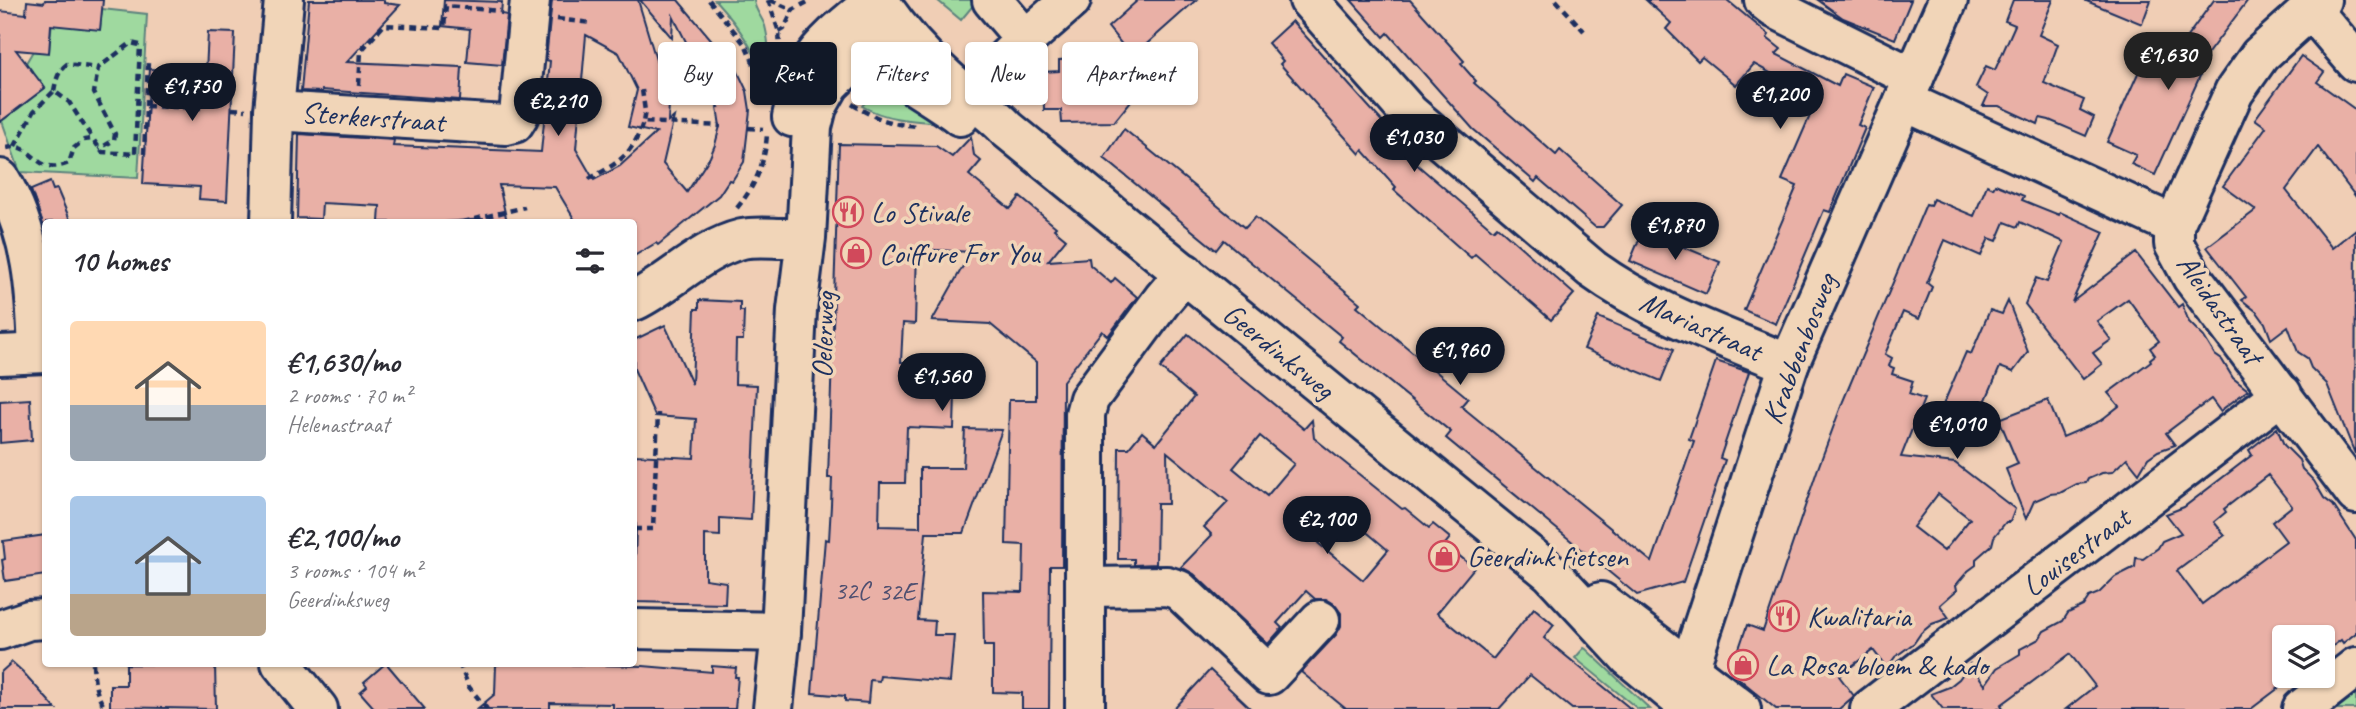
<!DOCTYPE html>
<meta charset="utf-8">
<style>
body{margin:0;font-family:Caveat,sans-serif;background:#f2f2f3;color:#2b2b33;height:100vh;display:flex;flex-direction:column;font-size:26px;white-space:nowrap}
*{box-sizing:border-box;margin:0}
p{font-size:23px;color:#7c7c81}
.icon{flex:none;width:38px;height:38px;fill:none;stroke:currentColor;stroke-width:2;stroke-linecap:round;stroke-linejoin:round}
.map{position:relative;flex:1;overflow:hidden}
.drawer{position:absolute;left:42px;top:219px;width:595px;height:448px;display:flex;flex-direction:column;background:#fff;border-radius:7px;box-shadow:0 2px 5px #0004}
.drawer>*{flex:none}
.hud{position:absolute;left:658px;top:42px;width:665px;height:63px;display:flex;gap:14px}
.buttons{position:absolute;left:2272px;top:625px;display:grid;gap:14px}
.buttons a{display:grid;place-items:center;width:63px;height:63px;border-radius:7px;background:#fff;box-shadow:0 2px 5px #0004;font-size:35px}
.price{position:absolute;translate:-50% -60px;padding:0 16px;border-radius:24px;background:#111827;color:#fff;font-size:23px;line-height:46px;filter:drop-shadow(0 2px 4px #0008)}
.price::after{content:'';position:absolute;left:50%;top:42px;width:21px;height:16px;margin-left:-10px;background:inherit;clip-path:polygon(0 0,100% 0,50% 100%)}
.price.current{background:#222;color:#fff}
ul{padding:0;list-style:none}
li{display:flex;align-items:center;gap:21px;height:175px;padding:0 28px}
li span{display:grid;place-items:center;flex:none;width:196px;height:140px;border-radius:7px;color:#555}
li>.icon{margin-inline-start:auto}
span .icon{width:84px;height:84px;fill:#fffc;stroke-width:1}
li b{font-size:30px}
h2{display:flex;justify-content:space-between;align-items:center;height:84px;padding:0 28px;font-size:30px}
.pill{padding:0 24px;border-radius:7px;background:#fff;box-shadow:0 2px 5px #0004;font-size:24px;line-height:63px}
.pill.current{background:#111827;color:#fff}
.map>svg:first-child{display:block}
</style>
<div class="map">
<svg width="2356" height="709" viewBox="0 0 2356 709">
<rect width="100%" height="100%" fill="#f0ceb5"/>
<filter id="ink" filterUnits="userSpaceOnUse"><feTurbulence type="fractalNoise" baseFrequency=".0143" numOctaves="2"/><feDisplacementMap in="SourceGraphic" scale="14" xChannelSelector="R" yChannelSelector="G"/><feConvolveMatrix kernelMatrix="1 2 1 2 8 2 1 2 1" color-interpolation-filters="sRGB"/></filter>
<g filter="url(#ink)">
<!-- green -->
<g fill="#9fd99f" stroke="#5d847e" stroke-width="2">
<path d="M715 0H754C754 9 762 17 765 26 770 45 769 65 768 84H766C757 52 738 25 715 0Z"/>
<polygon points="937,0 973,0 976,2 961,20"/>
<polygon points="102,9 147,14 138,178 20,172 2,121 45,88 26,63 33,51 49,52 52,21 100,29"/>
<path d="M883 82 945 123C917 121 888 121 862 106Z"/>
<polygon points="1584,648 1586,649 1650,709 1638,709 1575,658"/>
<polygon points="2356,682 2356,709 2321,709"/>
</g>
<!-- building -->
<g fill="#e9b0a6" stroke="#1b2f5e" stroke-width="2" fill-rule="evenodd">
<polygon points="45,0 103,0 100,30 51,25 49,53 16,50 45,88 0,122 0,11 26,14 27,1 44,3"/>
<polygon points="309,0 384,0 384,3 400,5 347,62 462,67 460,100 322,90 322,92 301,91"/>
<polygon points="444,0 502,2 501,14 507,15 502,65 467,62 470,29 442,26"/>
<path d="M552 0H638L669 103 668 122 674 117 663 164 687 192 710 157 715 145 720 126 717 107H719L673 16 672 38 640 0H678L737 70 747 91 750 110 744 162 732 181 729 180 719 195 658 245 656 243 634 256V222H576L555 187 499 185 507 222H484L483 219 444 222H379L380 206 322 203 321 219 297 218 299 134 394 140 393 146 541 152 550 61 546 60ZM586 35 619 53 637 90 628 127 656 133 620 166 594 180 576 149Z"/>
<polygon points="1138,0 1196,0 1132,57 1108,27"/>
<polygon points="1351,0 1410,0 1464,61 1461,64 1476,81 1474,83 1556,155 1560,150 1622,205 1603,227 1595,227 1538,178 1535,182 1473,129 1388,33 1384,37"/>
<polygon points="1646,0 1727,0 1769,35 1767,38 1781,49 1776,54 1838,86 1843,74 1874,87 1858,125 1865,128 1830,212 1824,210 1776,324 1744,310 1797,186 1782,180 1815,104 1814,104 1816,98 1754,64 1736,85 1702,57 1698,61 1666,29 1671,23"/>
<polygon points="1818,0 1911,0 1895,39 1843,18"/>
<polygon points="2013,0 2053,0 2039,35 2058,44 2044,83 2084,100 2080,110 2094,117 2086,136 2049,120 2040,118 2038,124 1999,106 1983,106 1988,95 1976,87 1986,66 1995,70 2015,25 2005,21"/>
<polygon points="2084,0 2151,0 2142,24"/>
<polygon points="2214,0 2248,0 2193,73 2200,76 2155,175 2131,164 2136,155 2107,142 2143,62 2172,75 2187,43 2184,41"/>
<polygon points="1292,21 1404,146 1400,150 1493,230 1497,226 1574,294 1551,320 1475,254 1471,258 1394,190 1396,187 1363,150 1360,154 1280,64 1283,61 1268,43"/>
<polygon points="208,32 235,33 227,201 199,199 200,187 143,184 150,69 206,72"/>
<polygon points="2301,56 2324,72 2317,82 2356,110 2356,197 2318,147 2286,190 2332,248 2356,229 2355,454 2327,384 2311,368 2307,358 2298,352 2288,326 2271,339 2265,323 2257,312 2242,300 2246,297 2207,247 2256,210 2223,186 2266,127 2255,119"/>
<polygon points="1078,59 1129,59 1107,79 1130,79 1131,101 1114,122 1062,123 1061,110 1044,110 1043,72 1059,71 1059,60"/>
<polygon points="1124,129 1245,228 1255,217 1300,253 1360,303 1357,306 1468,398 1461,406 1652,562 1694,441 1689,439 1716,361 1749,372 1720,458 1725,460 1683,582 1637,595 1446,438 1451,432 1339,341 1342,337 1276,283 1224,240 1216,250 1104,158"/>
<polygon points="971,137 974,155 981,161 969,175 1010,209 1020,197 1056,227 1054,229 1066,239 1048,261 1089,258 1090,265 1111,283 1115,278 1137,297 1108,336 1102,331 1063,381 1062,566 1050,566 1049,709 1022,709 1022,693 993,692 993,646 984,646 983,591 1023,592 1024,545 1006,544 1009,400 1036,400 1036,362 990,324 932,321 971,252 917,249 915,324 903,323 901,362 940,364 938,392 955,393 954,429 907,427 905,483 880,483 879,526 920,527 920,468 963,468 965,429 1002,430 964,533 926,533 918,620 935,621 934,635 954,635 950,682 880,676 879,681 870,680 868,703 845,701 845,696 812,693 825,539 829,540 831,505 832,478 828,478 839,144 936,146 952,157"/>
<polygon points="50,182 53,190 57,189 71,222 46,222 45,230 31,190"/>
<path d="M1995 184 2024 196 2022 200 2059 215 2060 212 2104 232 2072 302 2136 253 2178 307 2182 304 2189 322 2204 337 2215 355 2222 360 2233 378 2248 390 2220 411 2211 399 2166 433 2175 445 2158 451 2148 458 2139 473 2127 458 2112 472 2102 473 2088 479 2086 483 2077 484 2060 493 2050 494 2034 501 2026 519 2006 469 2018 464 1999 419 2048 400 2063 437 2100 421 2119 406 2108 393 2151 361 2150 359 2155 355 2150 348 2159 341 2128 299 2097 321 2111 340 2093 353 2102 364 2083 379 2025 304 2036 278 2047 282 2064 242 2020 222 2018 227 2005 222 1997 241 1989 238 1981 256 1945 240 1927 283 1932 287 1919 319 1903 312 1885 354 1892 358 1889 366 1894 368 1892 374 1913 381 1909 394 1924 399 1901 457 1955 463 2015 509 2010 522H2006L1994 537 1992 545 1976 559V565L1968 571 1956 585 1957 590 1940 605 1949 618 1932 624 1921 633 1914 643 1895 657 1887 668 1873 650 1839 676 1854 696 1839 709H1776L1731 672 1747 625 1763 631 1817 471 1843 401 1926 204 1930 205 1933 199 1974 216 1987 185 1993 188ZM1938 494 1970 519 1944 551 1913 527Z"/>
<polygon points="1643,230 1720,262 1706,294 1630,261"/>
<polygon points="699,300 740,302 740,311 744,311 743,340 736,340 735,384 757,385 751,520 720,518 720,536 705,535 705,579 726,582 725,604 634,602 636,524 634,524 634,455 694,458 696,419 655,416 634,369 634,340 665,325 692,384 695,309 699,309"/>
<polygon points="2008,301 2028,352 2013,372 2000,367 1982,409 1968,432 1936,421 1966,352 1971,354 1990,310 2002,314"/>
<polygon points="1598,317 1674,349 1661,381 1584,349"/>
<path d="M1188 334 1304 429 1312 420 1314 438 1402 509 1405 508 1429 528 1433 524 1450 538 1445 544 1474 568 1437 613 1493 659 1534 608 1554 625 1544 638 1631 709H1572L1530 675 1499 709H1346L1301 672 1336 635 1341 626V613L1334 604 1326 599H1315L1306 591 1277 623 1282 628 1268 644 1194 574 1181 567 1212 535 1204 527 1228 502 1167 452 1168 504H1157L1156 564 1134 565V559H1118L1119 448H1129L1142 432 1156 444 1194 397 1160 368ZM1260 436 1294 464 1267 496 1233 468ZM1343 512 1388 550 1363 580 1318 543Z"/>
<polygon points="30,399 32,440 0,443 0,401"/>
<path d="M2277 428 2284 445 2299 460 2302 469 2314 481 2324 498 2333 505 2356 540V633L2343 643 2341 640 2322 654V637H2284V684L2251 709H2066L2095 686 2070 654 2001 705 2004 709H1943L1931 694 1949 687 1959 679 1970 664 1985 685 1997 668 2020 654V649L2039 639 2044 631 2063 621 2068 613 2083 606 2089 597 2099 593 2115 577 2135 567 2136 558 2143 559 2158 548 2162 541 2181 533 2166 514 2184 507 2252 455 2249 450ZM2268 475 2292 506 2272 522 2286 541 2202 604 2177 571 2225 535 2214 522 2226 512 2224 509Z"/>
<polygon points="46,535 46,575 5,581 2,560 5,559 3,541"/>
<polygon points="12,662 23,672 56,709 0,709 0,673"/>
<polygon points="386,663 402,682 425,709 375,709 360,692 367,686 364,682"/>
<polygon points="504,663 643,666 712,672 712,666 736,668 735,677 738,677 735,709 613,709 613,704 550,703 550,709 477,709 495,694 496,665"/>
<polygon points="126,664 215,665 216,709 110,707 110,685 126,685"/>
<polygon points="1210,670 1251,709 1174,709"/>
</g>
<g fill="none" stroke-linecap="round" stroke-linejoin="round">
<!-- minor casing -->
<g stroke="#1b2f5e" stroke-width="44">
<g id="minor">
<polyline points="992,0 1026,40"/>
<path d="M1309 0 1410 114 1592 269C1651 312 1722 336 1789 364"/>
<polyline points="1764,0 1774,8 1914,78"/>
<polyline points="2311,9 2356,62"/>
<polyline points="1904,101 2174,225 2174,244 2192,277 2356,494"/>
<polyline points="274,111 506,125 514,123 519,115 530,0"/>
<path d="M960 116C988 68 1030 36 1071 0"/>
<path d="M0 179C33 233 36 292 38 353"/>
<polyline points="271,222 274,111 284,0"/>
<polyline points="2174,225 2234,92 2260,55 2321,0"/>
<path d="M634 301C671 283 701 249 742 239 755 236 772 238 786 238"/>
<polyline points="0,355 46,353"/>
<polyline points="1085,587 1167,586 1179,590 1269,675 1320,620"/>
<polyline points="634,629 781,632"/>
<polyline points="0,630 29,620 46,619"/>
<polyline points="281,663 318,709"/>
<polyline points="1686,700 1694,654 1789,364 1948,0"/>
<polyline points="1085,709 1085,414 1089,399 1163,299 1185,273"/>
<polyline points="1870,709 2282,394"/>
<polyline points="2302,709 2356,667"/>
</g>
</g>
<!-- major casing -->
<g stroke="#1b2f5e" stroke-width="44">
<g id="major">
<path d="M878 0C898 29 919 54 945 77 965 96 989 109 1007 129L1551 573 1629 657 1692 709"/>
<path d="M854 26C885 74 915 83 959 115"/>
<path d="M792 117C796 100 800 81 809 65 824 40 853 19 876 0"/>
<polyline points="1601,602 1741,709"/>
<polyline points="773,709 781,632 797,310 806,238 812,127 817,107 830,84 893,22"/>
</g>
</g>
<!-- path -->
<g stroke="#1b2f5e" stroke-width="4.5" stroke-dasharray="7 5" stroke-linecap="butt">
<polyline points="709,0 746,46 766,92"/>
<polyline points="768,0 779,32 780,49"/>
<polyline points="770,0 793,10"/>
<polyline points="1556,0 1584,31"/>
<polyline points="557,19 591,23"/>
<polyline points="779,32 784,29 793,10 811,0"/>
<polyline points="359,85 361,51 384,25 444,28 446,6 500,11"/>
<polyline points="642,90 645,111 643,122"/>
<path d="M54 91C56 80 58 71 67 64L98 68"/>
<path d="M852 104C874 118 892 125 919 126"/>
<polyline points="146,106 204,108"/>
<polyline points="232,109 246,110"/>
<polyline points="748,128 763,129"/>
<polyline points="15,146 34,111 54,91 69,102 92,138"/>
<path d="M7 148C34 140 34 178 69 163L74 148 84 140 93 139 102 152 135 154 140 45 131 43 98 68 94 93 115 134 114 140 99 149"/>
<polyline points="144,154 148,61"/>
<path d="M589 179C618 163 633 155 643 122L721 126"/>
<path d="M737 208C756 185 765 163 767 134"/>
<polyline points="463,222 525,207"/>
<polyline points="634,529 653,529 658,413"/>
<path d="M93 663C94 681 95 694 106 709"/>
<polyline points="459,663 469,687 487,709"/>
</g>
<!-- minor -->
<use href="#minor" stroke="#f1d5b8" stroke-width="38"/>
<!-- major -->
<use href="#major" stroke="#f1d5b8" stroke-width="38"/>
</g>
</g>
<!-- icons -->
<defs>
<g id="restaurant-ring" transform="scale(1.575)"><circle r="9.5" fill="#f1d5b8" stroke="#d1495b" stroke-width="1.5"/><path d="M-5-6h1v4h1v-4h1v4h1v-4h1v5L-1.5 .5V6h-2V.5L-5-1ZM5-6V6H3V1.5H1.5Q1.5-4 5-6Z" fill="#d1495b"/></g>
<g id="shop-ring" transform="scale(1.575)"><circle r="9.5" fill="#f1d5b8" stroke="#d1495b" stroke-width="1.5"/><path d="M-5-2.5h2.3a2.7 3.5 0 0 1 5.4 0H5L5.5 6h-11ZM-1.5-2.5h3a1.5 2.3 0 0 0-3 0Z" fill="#d1495b"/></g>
</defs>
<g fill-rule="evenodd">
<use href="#restaurant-ring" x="848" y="212"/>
<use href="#shop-ring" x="856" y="253"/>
<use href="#shop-ring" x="1444" y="556"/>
<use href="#restaurant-ring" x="1784" y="616"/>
<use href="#shop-ring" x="1743" y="665"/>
</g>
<g text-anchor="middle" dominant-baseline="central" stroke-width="7" stroke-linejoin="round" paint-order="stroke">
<!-- number labels -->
<g font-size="26" fill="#4e4f70">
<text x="852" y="590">32C</text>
<text x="897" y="591">32E</text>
</g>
<!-- street labels -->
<g font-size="30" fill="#1b2f5e" stroke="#f1d5b8">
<text transform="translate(373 117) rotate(4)">Sterkerstraat</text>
<text transform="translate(2220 309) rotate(55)">Aleidastraat</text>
<text transform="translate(1701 326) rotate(24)">Mariastraat</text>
<text transform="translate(823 335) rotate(-88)">Oelerweg</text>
<text transform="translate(1799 349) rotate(-69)">Krabbenbosweg</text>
<text transform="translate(1279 351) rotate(39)">Geerdinksweg</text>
<text transform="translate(2076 552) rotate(-37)">Louisestraat</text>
</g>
<!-- poi labels -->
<g font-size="30" fill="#1b2f5e" stroke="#f1d5b8" text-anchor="start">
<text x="871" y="212">Lo Stivale</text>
<text x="879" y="253">Coiffure For You</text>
<text x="1467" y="556">Geerdink fietsen</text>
<text x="1807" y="616">Kwalitaria</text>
<text x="1766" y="665">La Rosa bloem &amp; kado</text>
</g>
</g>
</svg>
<div class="buttons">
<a><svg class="icon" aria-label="layers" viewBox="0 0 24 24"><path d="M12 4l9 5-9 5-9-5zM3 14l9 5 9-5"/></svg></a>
</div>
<b class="price current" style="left:2168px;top:92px">€1,630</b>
<b class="price" style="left:192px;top:123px">€1,750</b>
<b class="price" style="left:1780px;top:131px">€1,200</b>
<b class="price" style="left:558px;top:138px">€2,210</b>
<b class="price" style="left:1414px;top:174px">€1,030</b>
<b class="price" style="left:1675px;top:262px">€1,870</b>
<b class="price" style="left:1460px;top:387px">€1,960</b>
<b class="price" style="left:942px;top:413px">€1,560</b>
<b class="price" style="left:1957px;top:461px">€1,010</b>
<b class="price" style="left:1327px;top:556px">€2,100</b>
<div class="hud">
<a class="pill">Buy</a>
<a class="pill current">Rent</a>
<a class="pill">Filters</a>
<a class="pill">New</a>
<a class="pill">Apartment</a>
</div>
<section class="drawer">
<h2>10 homes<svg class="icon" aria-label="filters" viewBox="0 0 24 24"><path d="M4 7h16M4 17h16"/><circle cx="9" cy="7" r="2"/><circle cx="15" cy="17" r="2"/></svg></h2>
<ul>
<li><span style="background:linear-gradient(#ffd9b3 60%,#9aa5b1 0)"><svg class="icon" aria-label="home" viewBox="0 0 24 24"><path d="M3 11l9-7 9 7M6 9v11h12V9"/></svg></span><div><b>€1,630/mo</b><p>2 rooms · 70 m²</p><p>Helenastraat</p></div></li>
<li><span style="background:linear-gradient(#a9c7e8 70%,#b9a48a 0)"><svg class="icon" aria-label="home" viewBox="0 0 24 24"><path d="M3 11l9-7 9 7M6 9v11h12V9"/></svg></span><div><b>€2,100/mo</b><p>3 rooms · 104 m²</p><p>Geerdinksweg</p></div></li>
</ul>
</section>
</div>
